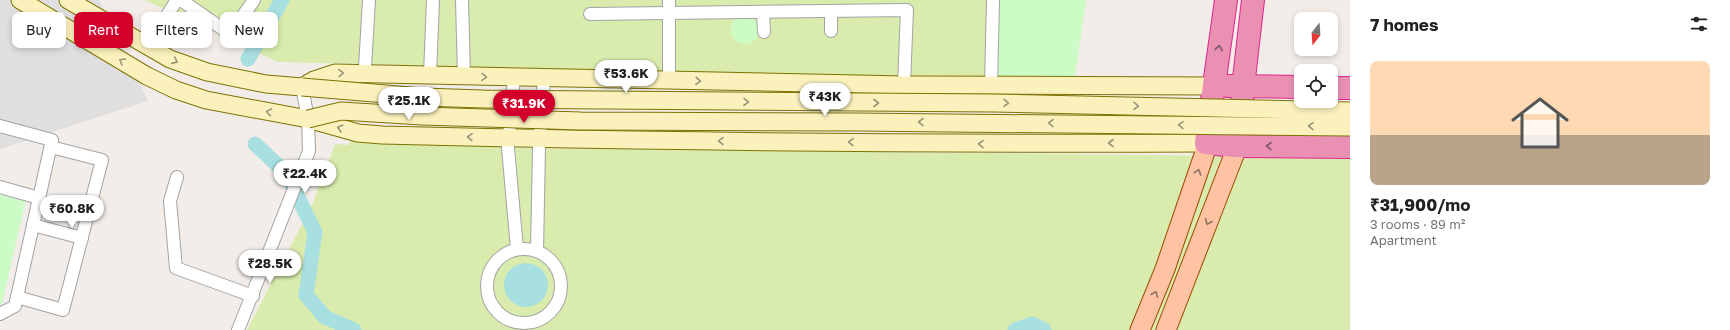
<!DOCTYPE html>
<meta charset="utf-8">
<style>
body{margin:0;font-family:"Golos Text",sans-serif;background:#f6f6f6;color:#222;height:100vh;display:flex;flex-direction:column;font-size:15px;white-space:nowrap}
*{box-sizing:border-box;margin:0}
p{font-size:13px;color:#767676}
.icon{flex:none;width:22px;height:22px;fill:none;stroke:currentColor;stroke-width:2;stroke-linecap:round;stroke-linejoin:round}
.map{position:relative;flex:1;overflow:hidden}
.side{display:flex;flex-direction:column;background:#fff;width:380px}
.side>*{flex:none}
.top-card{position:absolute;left:12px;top:12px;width:380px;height:36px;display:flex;gap:8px}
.needle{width:26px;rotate:197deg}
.controls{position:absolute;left:1294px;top:12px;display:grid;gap:8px}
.controls a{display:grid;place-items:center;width:44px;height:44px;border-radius:8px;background:#fff;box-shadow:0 2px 6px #0003;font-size:20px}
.price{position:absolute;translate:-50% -34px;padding:0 9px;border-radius:14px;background:#fff;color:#222;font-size:13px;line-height:26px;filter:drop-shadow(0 1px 2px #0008)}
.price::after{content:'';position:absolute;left:50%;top:24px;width:12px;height:9px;margin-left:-6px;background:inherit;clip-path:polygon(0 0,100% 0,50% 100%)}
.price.active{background:#d3002c;color:#fff}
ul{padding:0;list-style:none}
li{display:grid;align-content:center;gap:8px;height:212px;padding:0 20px}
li+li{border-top:1px solid #e0e0e0}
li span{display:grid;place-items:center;height:124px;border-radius:8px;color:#555}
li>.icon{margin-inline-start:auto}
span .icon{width:72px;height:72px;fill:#fffc;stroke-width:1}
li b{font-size:17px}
h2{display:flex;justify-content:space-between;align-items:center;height:48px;padding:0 20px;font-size:17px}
.tag{padding:0 14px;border-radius:8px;background:#fff;box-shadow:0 2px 6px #0003;font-size:14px;line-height:36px}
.tag.active{background:#d3002c;color:#fff}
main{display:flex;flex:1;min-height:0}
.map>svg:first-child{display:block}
</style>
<main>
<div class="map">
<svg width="1350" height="330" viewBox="0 0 1350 330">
<rect width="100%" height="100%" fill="#f2ede8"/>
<!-- residential -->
<polygon fill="#e0dfdf" points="0,0 99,0 148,101 0,149"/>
<!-- grass -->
<g fill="#d9ecae">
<polygon points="145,0 1086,0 1074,81 278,62"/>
<polygon points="353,137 508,148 1350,157 1350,330 247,330 312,205 335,144 348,145"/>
</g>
<!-- park -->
<g fill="#cdfbc6">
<polygon points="992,0 1086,0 1074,81 997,80"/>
<circle cx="745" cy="30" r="14"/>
<polygon points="0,194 26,199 2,304 0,305"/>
</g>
<!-- water -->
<circle fill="#a8dfe0" cx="526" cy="285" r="22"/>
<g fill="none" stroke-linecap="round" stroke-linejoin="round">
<!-- canal -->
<g stroke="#a8dfe0" stroke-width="15">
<polyline points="248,59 282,0"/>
<polyline points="255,144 286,173 315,232 306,295 325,317 354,330"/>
<polyline points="1015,330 1032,324 1044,330"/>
</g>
<!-- street casing -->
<g stroke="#a3a3a3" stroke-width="14">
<g id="street">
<polyline points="181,0 230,34 254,0"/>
<polyline points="462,0 464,77"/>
<polyline points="669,0 669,80"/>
<polyline points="831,11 831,31"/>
<polyline points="763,12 764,32"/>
<polyline points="590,14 907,10 904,85"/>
<polyline points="147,46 177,0"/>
<polyline points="364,73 365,67 369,0"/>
<polyline points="430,75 433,0"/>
<polyline points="514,77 508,148 517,249"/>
<polyline points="991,86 993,0"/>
<polyline points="0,126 52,140 15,306 0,314"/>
<polyline points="177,177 170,201 176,268 253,296"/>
<polyline points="0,187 39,198"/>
<polyline points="33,225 82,238"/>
<circle cx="524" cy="286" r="37"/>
<polyline points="537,251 539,147 544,78"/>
<polyline points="17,297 63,310 102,160 51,147"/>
<polyline points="238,330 309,151 308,119 302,87"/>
</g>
</g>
<!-- secondary casing -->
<g stroke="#7e7203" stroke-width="19">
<g id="secondary">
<path d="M20 0 147 76 176 90 206 100 308 119 358 133 382 135C656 142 931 144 1206 143"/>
<polyline points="68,0 170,59 207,72 266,84 302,87 314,80 335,73 904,85 1213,86"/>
</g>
</g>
<!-- primary casing -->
<g stroke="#9f4900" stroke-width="21">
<g id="primary">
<polyline points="1140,330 1165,269 1204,155 1206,143"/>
<polyline points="1166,330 1234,155 1236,146"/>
</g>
</g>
<!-- highway casing -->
<g stroke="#df268c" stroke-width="24">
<g id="highway">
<polyline points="1226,0 1206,143 1236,146 1350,147"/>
<polyline points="1228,86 1301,87"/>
<polyline points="1331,88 1350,88"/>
<polyline points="1236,146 1241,119 1243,87 1253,0"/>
</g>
</g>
<!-- street -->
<use href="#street" stroke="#fff" stroke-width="12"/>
<!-- secondary -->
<use href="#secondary" stroke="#fbf1bd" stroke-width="17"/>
<!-- primary -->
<use href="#primary" stroke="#fdc3a2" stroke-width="19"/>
<!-- highway -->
<use href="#highway" stroke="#e990b3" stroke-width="22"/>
<!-- secondary-bridge casing -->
<g stroke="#7e7203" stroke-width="19" stroke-linecap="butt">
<g id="secondary-bridge">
<polyline points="302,87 422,97 483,99 993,103 1350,111"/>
<polyline points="308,119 341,111 422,116 581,121 857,122 1350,127"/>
</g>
</g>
<!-- secondary-bridge -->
<use href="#secondary-bridge" stroke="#fbf1bd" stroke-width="17"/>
</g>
<!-- one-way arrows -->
<defs><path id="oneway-chevron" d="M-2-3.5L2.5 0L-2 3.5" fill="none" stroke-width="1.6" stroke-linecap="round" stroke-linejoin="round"/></defs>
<g stroke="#7c5463">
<use href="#oneway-chevron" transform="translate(1219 48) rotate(-81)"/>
<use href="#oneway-chevron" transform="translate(1269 146) rotate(-179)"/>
</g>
<g stroke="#999477">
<use href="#oneway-chevron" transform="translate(122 61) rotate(-149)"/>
<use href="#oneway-chevron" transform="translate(175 61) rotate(24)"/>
<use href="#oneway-chevron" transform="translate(341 73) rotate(-1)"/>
<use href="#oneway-chevron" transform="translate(484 77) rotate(1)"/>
<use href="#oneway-chevron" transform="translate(698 81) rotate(1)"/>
<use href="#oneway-chevron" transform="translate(746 102) rotate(1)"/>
<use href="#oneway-chevron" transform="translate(876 103)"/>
<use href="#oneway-chevron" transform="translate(1006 103) rotate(1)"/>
<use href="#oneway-chevron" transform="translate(1136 106) rotate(1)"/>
<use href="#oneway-chevron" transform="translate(269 112) rotate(-170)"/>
<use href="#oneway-chevron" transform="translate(921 122) rotate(-179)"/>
<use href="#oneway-chevron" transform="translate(1051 123) rotate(-179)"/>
<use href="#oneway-chevron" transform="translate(1181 125) rotate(-179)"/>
<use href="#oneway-chevron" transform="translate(1311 126) rotate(-179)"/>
<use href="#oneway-chevron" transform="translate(340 128) rotate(-165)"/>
<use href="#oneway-chevron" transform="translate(470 137) rotate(-179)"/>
<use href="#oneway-chevron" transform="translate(721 141) rotate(-179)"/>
<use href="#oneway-chevron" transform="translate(851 142) rotate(-179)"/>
<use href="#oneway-chevron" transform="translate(1111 143) rotate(180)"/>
<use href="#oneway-chevron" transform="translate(981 144) rotate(-179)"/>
</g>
<g stroke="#907262">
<use href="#oneway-chevron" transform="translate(1198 172) rotate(-71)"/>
<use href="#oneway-chevron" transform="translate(1208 222) rotate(112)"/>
<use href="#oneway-chevron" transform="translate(1155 294) rotate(-67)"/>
</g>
</svg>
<div class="controls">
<a><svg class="needle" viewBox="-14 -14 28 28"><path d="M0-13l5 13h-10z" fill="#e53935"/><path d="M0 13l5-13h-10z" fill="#767676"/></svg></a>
<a><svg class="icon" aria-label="locate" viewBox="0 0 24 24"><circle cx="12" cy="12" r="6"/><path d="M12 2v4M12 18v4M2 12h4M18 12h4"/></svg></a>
</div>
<b class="price" style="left:626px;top:94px">₹53.6K</b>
<b class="price" style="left:825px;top:117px">₹43K</b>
<b class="price" style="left:409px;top:121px">₹25.1K</b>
<b class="price active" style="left:524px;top:124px">₹31.9K</b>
<b class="price" style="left:305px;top:194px">₹22.4K</b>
<b class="price" style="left:72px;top:229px">₹60.8K</b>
<b class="price" style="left:270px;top:284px">₹28.5K</b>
<div class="top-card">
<a class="tag">Buy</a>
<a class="tag active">Rent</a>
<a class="tag">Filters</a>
<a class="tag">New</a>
</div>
</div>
<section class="side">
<h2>7 homes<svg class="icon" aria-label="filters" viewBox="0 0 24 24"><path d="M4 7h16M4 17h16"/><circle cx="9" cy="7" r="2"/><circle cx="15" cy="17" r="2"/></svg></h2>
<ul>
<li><span style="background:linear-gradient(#ffd9b3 60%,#b9a48a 0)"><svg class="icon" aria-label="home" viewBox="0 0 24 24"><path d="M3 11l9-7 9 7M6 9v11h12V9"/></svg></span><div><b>₹31,900/mo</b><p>3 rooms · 89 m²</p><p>Apartment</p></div></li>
</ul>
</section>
</main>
